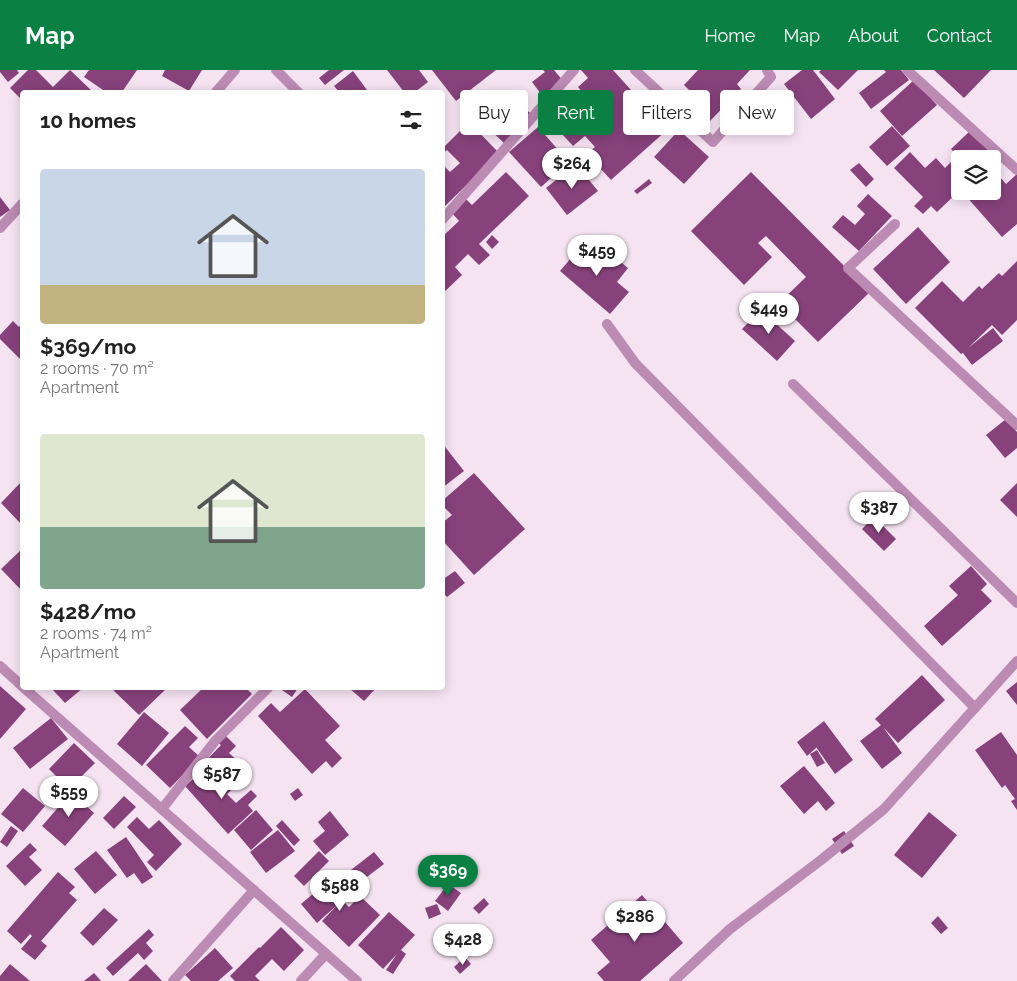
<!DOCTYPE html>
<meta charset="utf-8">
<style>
body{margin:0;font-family:Raleway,sans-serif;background:#f6f6f6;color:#222;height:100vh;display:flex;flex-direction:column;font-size:19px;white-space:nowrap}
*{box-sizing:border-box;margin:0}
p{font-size:16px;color:#767676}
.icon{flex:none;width:28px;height:28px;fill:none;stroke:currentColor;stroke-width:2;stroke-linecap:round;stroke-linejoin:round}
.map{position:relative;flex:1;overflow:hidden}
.panel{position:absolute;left:20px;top:20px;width:425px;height:600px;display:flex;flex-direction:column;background:#fff;border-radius:5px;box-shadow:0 2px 12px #0003}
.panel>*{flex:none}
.banner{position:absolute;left:460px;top:20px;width:475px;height:45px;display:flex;gap:10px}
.controls{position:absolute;left:951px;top:80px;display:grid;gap:10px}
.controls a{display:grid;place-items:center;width:50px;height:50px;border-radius:5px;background:#fff;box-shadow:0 2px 12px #0003;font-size:25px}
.price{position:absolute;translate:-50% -42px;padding:0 11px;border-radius:18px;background:#fff;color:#222;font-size:16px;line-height:32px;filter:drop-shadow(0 1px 2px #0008)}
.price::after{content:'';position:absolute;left:50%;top:30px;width:15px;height:11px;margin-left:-8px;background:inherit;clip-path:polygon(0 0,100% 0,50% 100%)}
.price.current{background:#0b8043;color:#fff}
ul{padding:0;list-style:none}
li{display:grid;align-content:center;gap:10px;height:265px;padding:0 20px}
li span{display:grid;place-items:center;height:155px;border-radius:5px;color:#555}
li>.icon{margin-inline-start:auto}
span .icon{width:90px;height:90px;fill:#fffc;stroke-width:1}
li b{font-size:21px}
h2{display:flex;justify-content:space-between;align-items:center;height:60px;padding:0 20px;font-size:21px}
.pill{padding:0 18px;border-radius:5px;background:#fff;box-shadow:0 2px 12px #0003;font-size:18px;line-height:45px}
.pill.current{background:#0b8043;color:#fff}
header{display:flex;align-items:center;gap:30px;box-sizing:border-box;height:70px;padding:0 25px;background:#0b8043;color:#fff}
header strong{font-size:24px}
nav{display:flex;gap:28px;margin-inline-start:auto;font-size:18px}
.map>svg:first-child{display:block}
</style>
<header>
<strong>Map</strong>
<nav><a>Home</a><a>Map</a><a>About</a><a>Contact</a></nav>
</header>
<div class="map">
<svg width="1017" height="911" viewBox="0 0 1017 911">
<rect width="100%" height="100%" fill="#f6e3f2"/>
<!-- building -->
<g fill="#87427c">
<polygon points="0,0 17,0 19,3 8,12 0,2"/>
<polygon points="28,0 36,0 53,17 70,0 93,22 22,22 22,30 10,18"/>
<polygon points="89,0 137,0 122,22 106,22 84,7"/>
<polygon points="165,0 202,0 189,21 162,6"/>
<polygon points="329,0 344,0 325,15 319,8"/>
<polygon points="387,0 419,0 428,12 415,22 404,22"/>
<polygon points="432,0 496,0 456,31"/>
<polygon points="543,0 554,0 564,12 544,28 532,12 545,2"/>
<polygon points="581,0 613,0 667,60 611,110 587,84 595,77 585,66 573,76 551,52 571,34 580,43 592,33 578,17 588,8"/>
<polygon points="698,0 750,0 737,14 741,19 709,52 698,41 704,35 684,15"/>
<polygon points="802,0 813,0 835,29 811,49 784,14"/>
<polygon points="821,0 858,0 838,20 819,2"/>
<polygon points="884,0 901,0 909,10 871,39 859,23 886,2"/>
<polygon points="934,0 991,0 964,28"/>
<polygon points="353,1 367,20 363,22 339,22 334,16"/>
<polygon points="914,10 937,35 902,66 880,41"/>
<polygon points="513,27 530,43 504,73 486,56"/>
<polygon points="469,52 499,83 442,139 442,94 450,102 460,93 447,80 442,84 442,74 445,76"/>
<polygon points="892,56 910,76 887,96 869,77"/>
<polygon points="538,57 569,92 541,117 509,82"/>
<polygon points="679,60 709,87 684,114 654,87"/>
<polygon points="970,61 994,86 992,89 960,89 960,120 937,142 931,136 923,144 914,136 923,127 894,98 910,82 925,98 936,88 945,98 957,86 951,79"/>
<polygon points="859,93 874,109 866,117 850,100"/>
<polygon points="576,94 598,121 567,145 546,118"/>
<polygon points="994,100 1006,114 1017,104 1017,154 1002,167 965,125 970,121 992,121 992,101"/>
<polygon points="506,102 529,126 479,174 490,185 479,195 468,184 455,197 462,205 442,224 442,167 459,151 452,143 466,129 472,135"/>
<polygon points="751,102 870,222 818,272 779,233 806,207 766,166 758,173 772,187 744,215 691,161"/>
<polygon points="649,109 652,113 637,124 634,121"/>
<polygon points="868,124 892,146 859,181 832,157 843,145 855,155 865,144 857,136"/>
<polygon points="0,127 10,140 0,147"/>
<polygon points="918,157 950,192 906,234 873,199"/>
<polygon points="492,165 499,172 492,179 486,172"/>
<polygon points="583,174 602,191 609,182 628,198 617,212 629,222 610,244 560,201"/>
<polygon points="1017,191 1017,250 1002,265 992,255 968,278 993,258 1003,271 972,295 963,283 961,284 915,238 942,211 963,232 979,216 982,219 999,203 1002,206"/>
<polygon points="761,240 795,271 777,291 742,259"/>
<polygon points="13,251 19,257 22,253 22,291 0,269 0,265"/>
<polygon points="1006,349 1017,362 1017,378 1005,388 986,365"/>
<polygon points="442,373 464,401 442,418"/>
<polygon points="474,403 525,459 474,505 442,470 442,453 452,445 442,435 442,431"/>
<polygon points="22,411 22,455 1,433"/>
<polygon points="1017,413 1017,447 1000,430"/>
<polygon points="874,447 896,469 884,481 862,459"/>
<polygon points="22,479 22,521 1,499"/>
<polygon points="971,496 987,514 981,520 992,531 942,576 924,556 958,525 949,516"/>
<polygon points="455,501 465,513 447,527 442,522 442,510"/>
<polygon points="922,605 945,630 898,673 883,657 902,683 882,699 860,671 881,655 875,649"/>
<polygon points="1017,612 1017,635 1006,621"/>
<polygon points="0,616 26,639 0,669"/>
<polygon points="54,618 83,618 65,633 52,619"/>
<polygon points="111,618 167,618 139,645"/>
<polygon points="203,618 246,618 252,624 207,669 180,640"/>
<polygon points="283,618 298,618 292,627 282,620"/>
<polygon points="349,618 376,618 364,631"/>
<polygon points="305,619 340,656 325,670 342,688 332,698 326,691 312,704 258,646 271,633 280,642"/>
<polygon points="144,642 169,663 142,696 117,674"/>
<polygon points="51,648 68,669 30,699 13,678"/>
<polygon points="824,651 853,690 835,704 816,677 816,678 807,686 797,672"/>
<polygon points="185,656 198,668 189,677 200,687 170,718 146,695"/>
<polygon points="1001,662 1017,685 1017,740 1011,731 1015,729 1005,715 1002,718 975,680"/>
<polygon points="224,664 236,676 229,683 240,693 218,716 199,698 221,675 217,672"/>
<polygon points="74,673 95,693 69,719 49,699"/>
<polygon points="817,680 825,693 817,697 810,684"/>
<polygon points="804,696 835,733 826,741 818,731 804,744 780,716"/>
<polygon points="241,698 248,705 227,724 236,733 251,720 257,726 248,735 253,741 228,764 185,716 202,701 217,719"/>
<polygon points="23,718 45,736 23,762 1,744"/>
<polygon points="75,718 87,729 83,733 94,743 65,776 42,756"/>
<polygon points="298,718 303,725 295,731 290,724"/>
<polygon points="124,726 136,737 114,759 103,748"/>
<polygon points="256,740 273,760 251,780 234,760"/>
<polygon points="330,741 349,765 325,785 313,771 325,761 318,752"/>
<polygon points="929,742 957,765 922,808 894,785"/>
<polygon points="137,747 149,759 159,750 182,774 156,801 147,792 154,785 127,757"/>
<polygon points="282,750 300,770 294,776 276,756"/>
<polygon points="11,756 18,761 7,777 0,772"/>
<polygon points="278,760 295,781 266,803 250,782"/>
<polygon points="844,761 854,776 842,784 832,769"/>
<polygon points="126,767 153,807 142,814 134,803 127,808 107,780"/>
<polygon points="30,773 37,780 29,787 42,800 25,816 6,796"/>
<polygon points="96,781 117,805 95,824 74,799"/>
<polygon points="319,781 329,791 304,816 294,806"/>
<polygon points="374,782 384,794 351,819 342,807"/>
<polygon points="58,802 75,817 69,823 77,830 41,871 47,876 35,890 21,879 32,866 30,864 21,874 7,861"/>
<polygon points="334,806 349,825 343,831 349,837 360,826 380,845 349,877 322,851 337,835 317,853 301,834"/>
<polygon points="448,814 461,823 448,841 435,831"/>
<polygon points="642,825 683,873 640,911 604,911 597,903 610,892 591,870"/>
<polygon points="484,828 489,834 479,844 473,838"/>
<polygon points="437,834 441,844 429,849 425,838"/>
<polygon points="104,838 118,850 93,876 80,863"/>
<polygon points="389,842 415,865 401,880 406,884 393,904 386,900 397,884 383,899 358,875"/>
<polygon points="938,846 948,858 941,864 931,853"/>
<polygon points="281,857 304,880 284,901 272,889 255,906 260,911 235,911 230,906 259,877 260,878"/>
<polygon points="149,859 154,865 146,873 153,881 144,890 138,883 113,906 106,898"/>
<polygon points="215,878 233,898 218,911 191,911 185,905"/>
<polygon points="465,887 471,894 460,904 454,897"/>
<polygon points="10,894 30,911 0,911 0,906"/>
<polygon points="146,894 162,911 128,911"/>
<polygon points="94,903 101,911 84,911"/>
</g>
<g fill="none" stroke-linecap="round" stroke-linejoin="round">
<!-- minor -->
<g stroke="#bc8bb3" stroke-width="10">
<polyline points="276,0 298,22"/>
<polyline points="635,0 713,72 771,7 767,0"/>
<polyline points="907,0 1017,100"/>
<polyline points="216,22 235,0"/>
<polyline points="442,150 574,0"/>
<polyline points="895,154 848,198 1017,355"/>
<polyline points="0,158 22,134"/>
<polyline points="607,254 635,293 975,638"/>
<polyline points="793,314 1017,533"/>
<polyline points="0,596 22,616"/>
<polyline points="24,618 357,911"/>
<polyline points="162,739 215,671 268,618"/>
<polyline points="173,911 254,820"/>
<polyline points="301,911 326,884"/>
<polyline points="674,911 730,859 821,790 884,739 1017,591"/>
</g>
</g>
</svg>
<div class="controls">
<a><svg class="icon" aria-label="layers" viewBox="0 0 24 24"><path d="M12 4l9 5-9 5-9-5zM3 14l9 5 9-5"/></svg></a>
</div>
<b class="price" style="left:572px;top:120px">$264</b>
<b class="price" style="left:597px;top:207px">$459</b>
<b class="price" style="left:769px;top:265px">$449</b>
<b class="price" style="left:879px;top:464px">$387</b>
<b class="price" style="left:222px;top:730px">$587</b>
<b class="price" style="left:69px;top:748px">$559</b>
<b class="price current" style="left:448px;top:827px">$369</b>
<b class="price" style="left:340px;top:842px">$588</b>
<b class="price" style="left:635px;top:873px">$286</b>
<b class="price" style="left:463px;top:896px">$428</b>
<div class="banner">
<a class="pill">Buy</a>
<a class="pill current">Rent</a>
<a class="pill">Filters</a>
<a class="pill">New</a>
</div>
<section class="panel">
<h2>10 homes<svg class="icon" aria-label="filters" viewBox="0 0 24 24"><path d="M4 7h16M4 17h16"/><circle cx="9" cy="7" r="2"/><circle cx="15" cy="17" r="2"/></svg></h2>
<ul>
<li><span style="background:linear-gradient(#c9d6e8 75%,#c2b280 0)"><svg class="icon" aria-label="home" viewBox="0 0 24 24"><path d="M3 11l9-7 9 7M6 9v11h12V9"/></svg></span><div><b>$369/mo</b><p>2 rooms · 70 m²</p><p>Apartment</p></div></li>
<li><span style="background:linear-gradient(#dfe7d0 60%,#7fa58c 0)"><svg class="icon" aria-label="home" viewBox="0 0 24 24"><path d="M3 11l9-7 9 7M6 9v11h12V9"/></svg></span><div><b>$428/mo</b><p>2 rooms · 74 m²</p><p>Apartment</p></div></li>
</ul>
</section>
</div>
